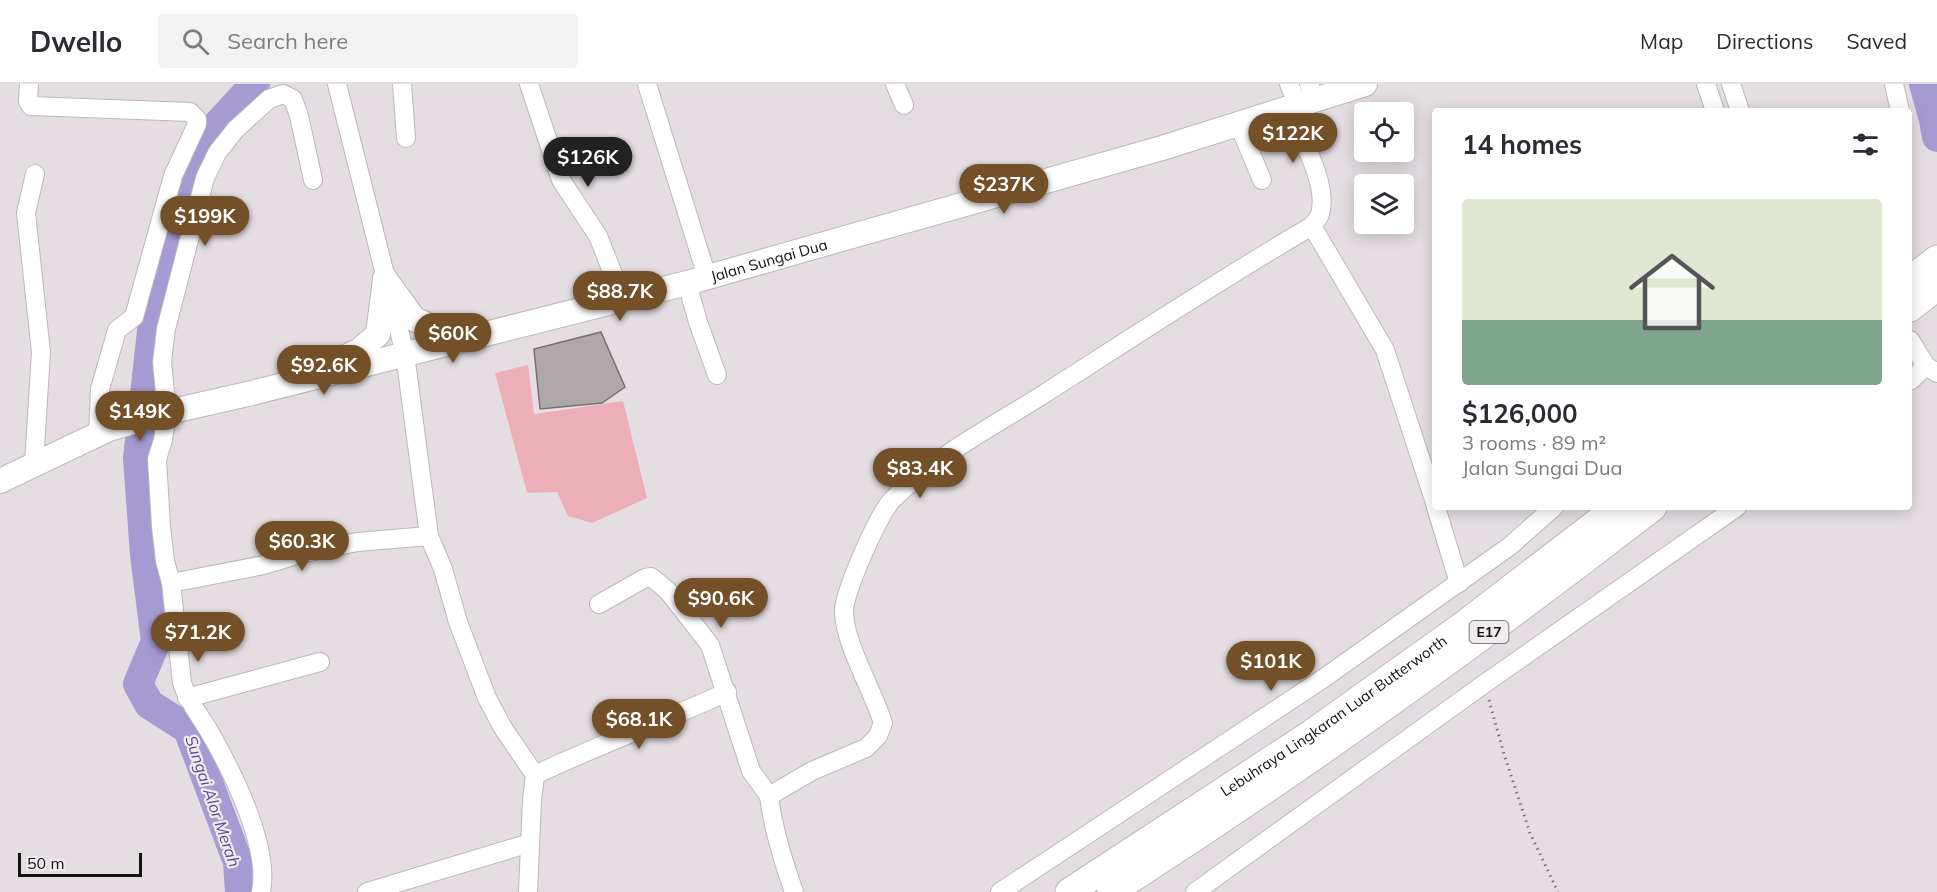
<!DOCTYPE html>
<meta charset="utf-8">
<style>
body{margin:0;font-family:Mulish,sans-serif;background:#f2f2f3;color:#2b2b33;height:100vh;display:flex;flex-direction:column;font-size:22px;white-space:nowrap}
*{box-sizing:border-box;margin:0}
p{font-size:20px;color:#7c7c81}
.icon{flex:none;width:33px;height:33px;fill:none;stroke:currentColor;stroke-width:2;stroke-linecap:round;stroke-linejoin:round}
.map{position:relative;flex:1;overflow:hidden}
.panel{position:absolute;left:1432px;top:24px;width:480px;height:402px;display:flex;flex-direction:column;background:#fff;border-radius:6px;box-shadow:0 3px 15px #0003}
.panel>*{flex:none}
.controls{position:absolute;left:1354px;top:18px;display:grid;gap:12px}
.controls a{display:grid;place-items:center;width:60px;height:60px;border-radius:6px;background:#fff;box-shadow:0 3px 15px #0003;font-size:30px}
.scale{position:absolute;left:18px;bottom:15px;width:124px;box-sizing:border-box;padding-left:6px;border:3px solid #131112;border-top:0;font-size:16px;line-height:21px;white-space:nowrap;color:#131112;-webkit-text-stroke:4px #f1ebf0;paint-order:stroke}
.price{position:absolute;translate:-50% -51px;padding:0 14px;border-radius:21px;background:#745029;color:#fff;font-size:20px;line-height:39px;filter:drop-shadow(0 2px 3px #0008)}
.price::after{content:'';position:absolute;left:50%;top:36px;width:18px;height:14px;margin-left:-9px;background:inherit;clip-path:polygon(0 0,100% 0,50% 100%)}
.price.on{background:#222;color:#fff}
ul{padding:0;list-style:none}
li{display:grid;align-content:center;gap:12px;height:318px;padding:0 30px}
li span{display:grid;place-items:center;height:186px;border-radius:6px;color:#555}
li>.icon{margin-inline-start:auto}
span .icon{width:108px;height:108px;fill:#fffc;stroke-width:1}
li b{font-size:26px}
h2{display:flex;justify-content:space-between;align-items:center;height:72px;padding:0 30px;font-size:26px}
header{display:flex;align-items:center;gap:36px;box-sizing:border-box;height:84px;padding:0 30px;background:#fff;border-bottom:2px solid #e1e1e2}
header strong{font-size:28px}
nav{display:flex;gap:33px;margin-inline-start:auto;font-size:21px}
.search{width:420px;height:54px;background:#f2f2f3;display:flex;align-items:center;gap:15px;box-sizing:border-box;padding:0 21px;border-radius:6px;color:#7c7c81;font-size:22px}
.map>svg:first-child{display:block}
</style>
<header>
<strong>Dwello</strong>
<div class="search"><svg class="icon" aria-label="search" viewBox="0 0 24 24"><circle cx="10" cy="10" r="6"/><path d="M15 15l6 6"/></svg>Search here</div>
<nav><a>Map</a><a>Directions</a><a>Saved</a></nav>
</header>
<div class="map">
<svg width="1937" height="808" viewBox="0 0 1937 808">
<rect width="100%" height="100%" fill="#e4dee3"/>
<!-- green -->
<polygon fill="#ecafb8" points="528,281 534,330 623,317 647,414 592,439 568,432 557,408 527,409 495,289"/>
<g fill="none" stroke-linecap="round" stroke-linejoin="round">
<!-- river -->
<g stroke="#a59ad2" stroke-width="30">
<polyline points="1924,0 1934,36 1937,53"/>
<polyline points="240,808 238,778 188,645 149,620 138,600 156,557 145,471 138,374 157,202 197,63 255,0"/>
</g>
</g>
<!-- building -->
<polygon fill="#afa8ab" stroke="#777073" stroke-width="1.5" points="601,248 625,303 602,319 540,325 534,265"/>
<g fill="none" stroke-linecap="round" stroke-linejoin="round">
<!-- minor casing -->
<g stroke="#bcb7bb" stroke-width="20">
<g id="minor">
<polyline points="29,0 28,17 31,22 190,28 197,35 197,40 173,92 134,233 117,246 100,305 98,350"/>
<polyline points="337,0 405,270 429,452 443,485 458,538 487,614 503,644 535,691 532,716 528,808"/>
<polyline points="402,0 406,54"/>
<polyline points="529,0 561,96 598,152 623,215"/>
<polyline points="647,0 707,193"/>
<polyline points="895,0 904,21"/>
<polyline points="1289,0 1298,21"/>
<polyline points="1309,0 1315,15"/>
<polyline points="1706,0 1715,27"/>
<polyline points="1731,0 1740,27"/>
<polyline points="1894,0 1900,27"/>
<polyline points="1239,41 1262,96"/>
<polyline points="1312,142 1385,266 1436,422"/>
<polyline points="687,199 698,238 717,291"/>
<polyline points="1910,256 1926,282 1937,289"/>
<polyline points="1910,297 1926,282"/>
<polyline points="34,380 41,268 26,129 35,90"/>
<polyline points="1436,423 1459,499"/>
<polyline points="171,499 264,481 300,470 357,458 429,452"/>
<polyline points="599,520 645,494 651,493 668,507 710,561 751,687 769,712"/>
<polyline points="187,614 320,578"/>
<path d="M535 691C598 661 664 637 727 608"/>
<path d="M261 808C270 762 232 687 209 647 199 631 188 617 182 599L171 499 165 477 161 442 157 375 163 356 167 329 162 278 166 245 205 94 217 69 235 46 269 15 283 10 293 15 299 32 313 96"/>
<polyline points="367,808 530,759"/>
<path d="M794 808C783 777 773 745 769 712L812 687 866 664 878 652 883 639C873 607 844 558 844 528 843 510 879 429 892 416 935 372 992 343 1044 310 1133 253 1221 195 1312 142 1315 138 1319 134 1320 130 1329 100 1300 52 1288 24"/>
<polyline points="1000,808 1324,594 1510,462 1554,423"/>
<polyline points="1195,808 1484,600 1737,423"/>
</g>
</g>
<!-- major casing -->
<g stroke="#bcb7bb" stroke-width="26">
<g id="major">
<polyline points="385,195 414,235 439,246 470,248"/>
<polyline points="333,279 360,266 378,250 385,195"/>
<path id="s1" d="M0 397 109 345 159 330 248 310 687 199 1162 64 1365 0"/>
</g>
</g>
<!-- highway casing -->
<g stroke="#bcb7bb" stroke-width="29">
<g id="highway">
<polyline points="1910,196 1937,175"/>
<polyline points="1910,224 1937,203"/>
<path id="s2" d="M1069 808 1309 651 1462 542 1617 423"/>
<path d="M1111 808C1298 688 1478 559 1653 423"/>
</g>
</g>
<!-- path -->
<polyline stroke="#7a7679" stroke-width="3" stroke-dasharray="1.5 4.5" stroke-linecap="butt" points="1489,616 1504,670 1530,749 1558,808"/>
<!-- minor -->
<use href="#minor" stroke="#fff" stroke-width="18"/>
<!-- major -->
<use href="#major" stroke="#fff" stroke-width="24"/>
<!-- highway -->
<use href="#highway" stroke="#fff" stroke-width="27"/>
</g>
<g text-anchor="middle" dominant-baseline="central" stroke-width="4.5" stroke-linejoin="round" paint-order="stroke">
<!-- shield labels -->
<rect fill="#f1ebf0" stroke="#565255" stroke-width="1.5" x="1469.5" y="537" width="39" height="22" rx="4.5"/>
<g font-size="14" font-weight="bold" fill="#131112">
<text x="1489" y="548">E17</text>
</g>
<!-- street labels -->
<g font-size="15" fill="#131112" stroke="#f1ebf0">
<text stroke="none"><textPath href="#s1" startOffset="802">Jalan Sungai Dua</textPath></text>
<text stroke="none"><textPath href="#s2" startOffset="318">Lebuhraya Lingkaran Luar Butterworth</textPath></text>
</g>
<!-- water labels -->
<g font-size="16" font-style="italic" fill="#5a488d" stroke="#f1ebf0">
<text transform="translate(213 717) rotate(71)">Sungai Alor Merah</text>
</g>
</g>
</svg>
<div class="controls">
<a><svg class="icon" aria-label="locate" viewBox="0 0 24 24"><circle cx="12" cy="12" r="6"/><path d="M12 2v4M12 18v4M2 12h4M18 12h4"/></svg></a>
<a><svg class="icon" aria-label="layers" viewBox="0 0 24 24"><path d="M12 4l9 5-9 5-9-5zM3 14l9 5 9-5"/></svg></a>
</div>
<div class="scale">50 m</div>
<b class="price" style="left:1293px;top:80px">$122K</b>
<b class="price on" style="left:588px;top:104px">$126K</b>
<b class="price" style="left:1004px;top:131px">$237K</b>
<b class="price" style="left:205px;top:163px">$199K</b>
<b class="price" style="left:620px;top:238px">$88.7K</b>
<b class="price" style="left:453px;top:280px">$60K</b>
<b class="price" style="left:324px;top:312px">$92.6K</b>
<b class="price" style="left:140px;top:358px">$149K</b>
<b class="price" style="left:920px;top:415px">$83.4K</b>
<b class="price" style="left:302px;top:488px">$60.3K</b>
<b class="price" style="left:721px;top:545px">$90.6K</b>
<b class="price" style="left:198px;top:579px">$71.2K</b>
<b class="price" style="left:1271px;top:608px">$101K</b>
<b class="price" style="left:639px;top:666px">$68.1K</b>
<section class="panel">
<h2>14 homes<svg class="icon" aria-label="filters" viewBox="0 0 24 24"><path d="M4 7h16M4 17h16"/><circle cx="9" cy="7" r="2"/><circle cx="15" cy="17" r="2"/></svg></h2>
<ul>
<li><span style="background:linear-gradient(#dfe7d0 65%,#7fa58c 0)"><svg class="icon" aria-label="home" viewBox="0 0 24 24"><path d="M3 11l9-7 9 7M6 9v11h12V9"/></svg></span><div><b>$126,000</b><p>3 rooms · 89 m²</p><p>Jalan Sungai Dua</p></div></li>
</ul>
</section>
</div>
